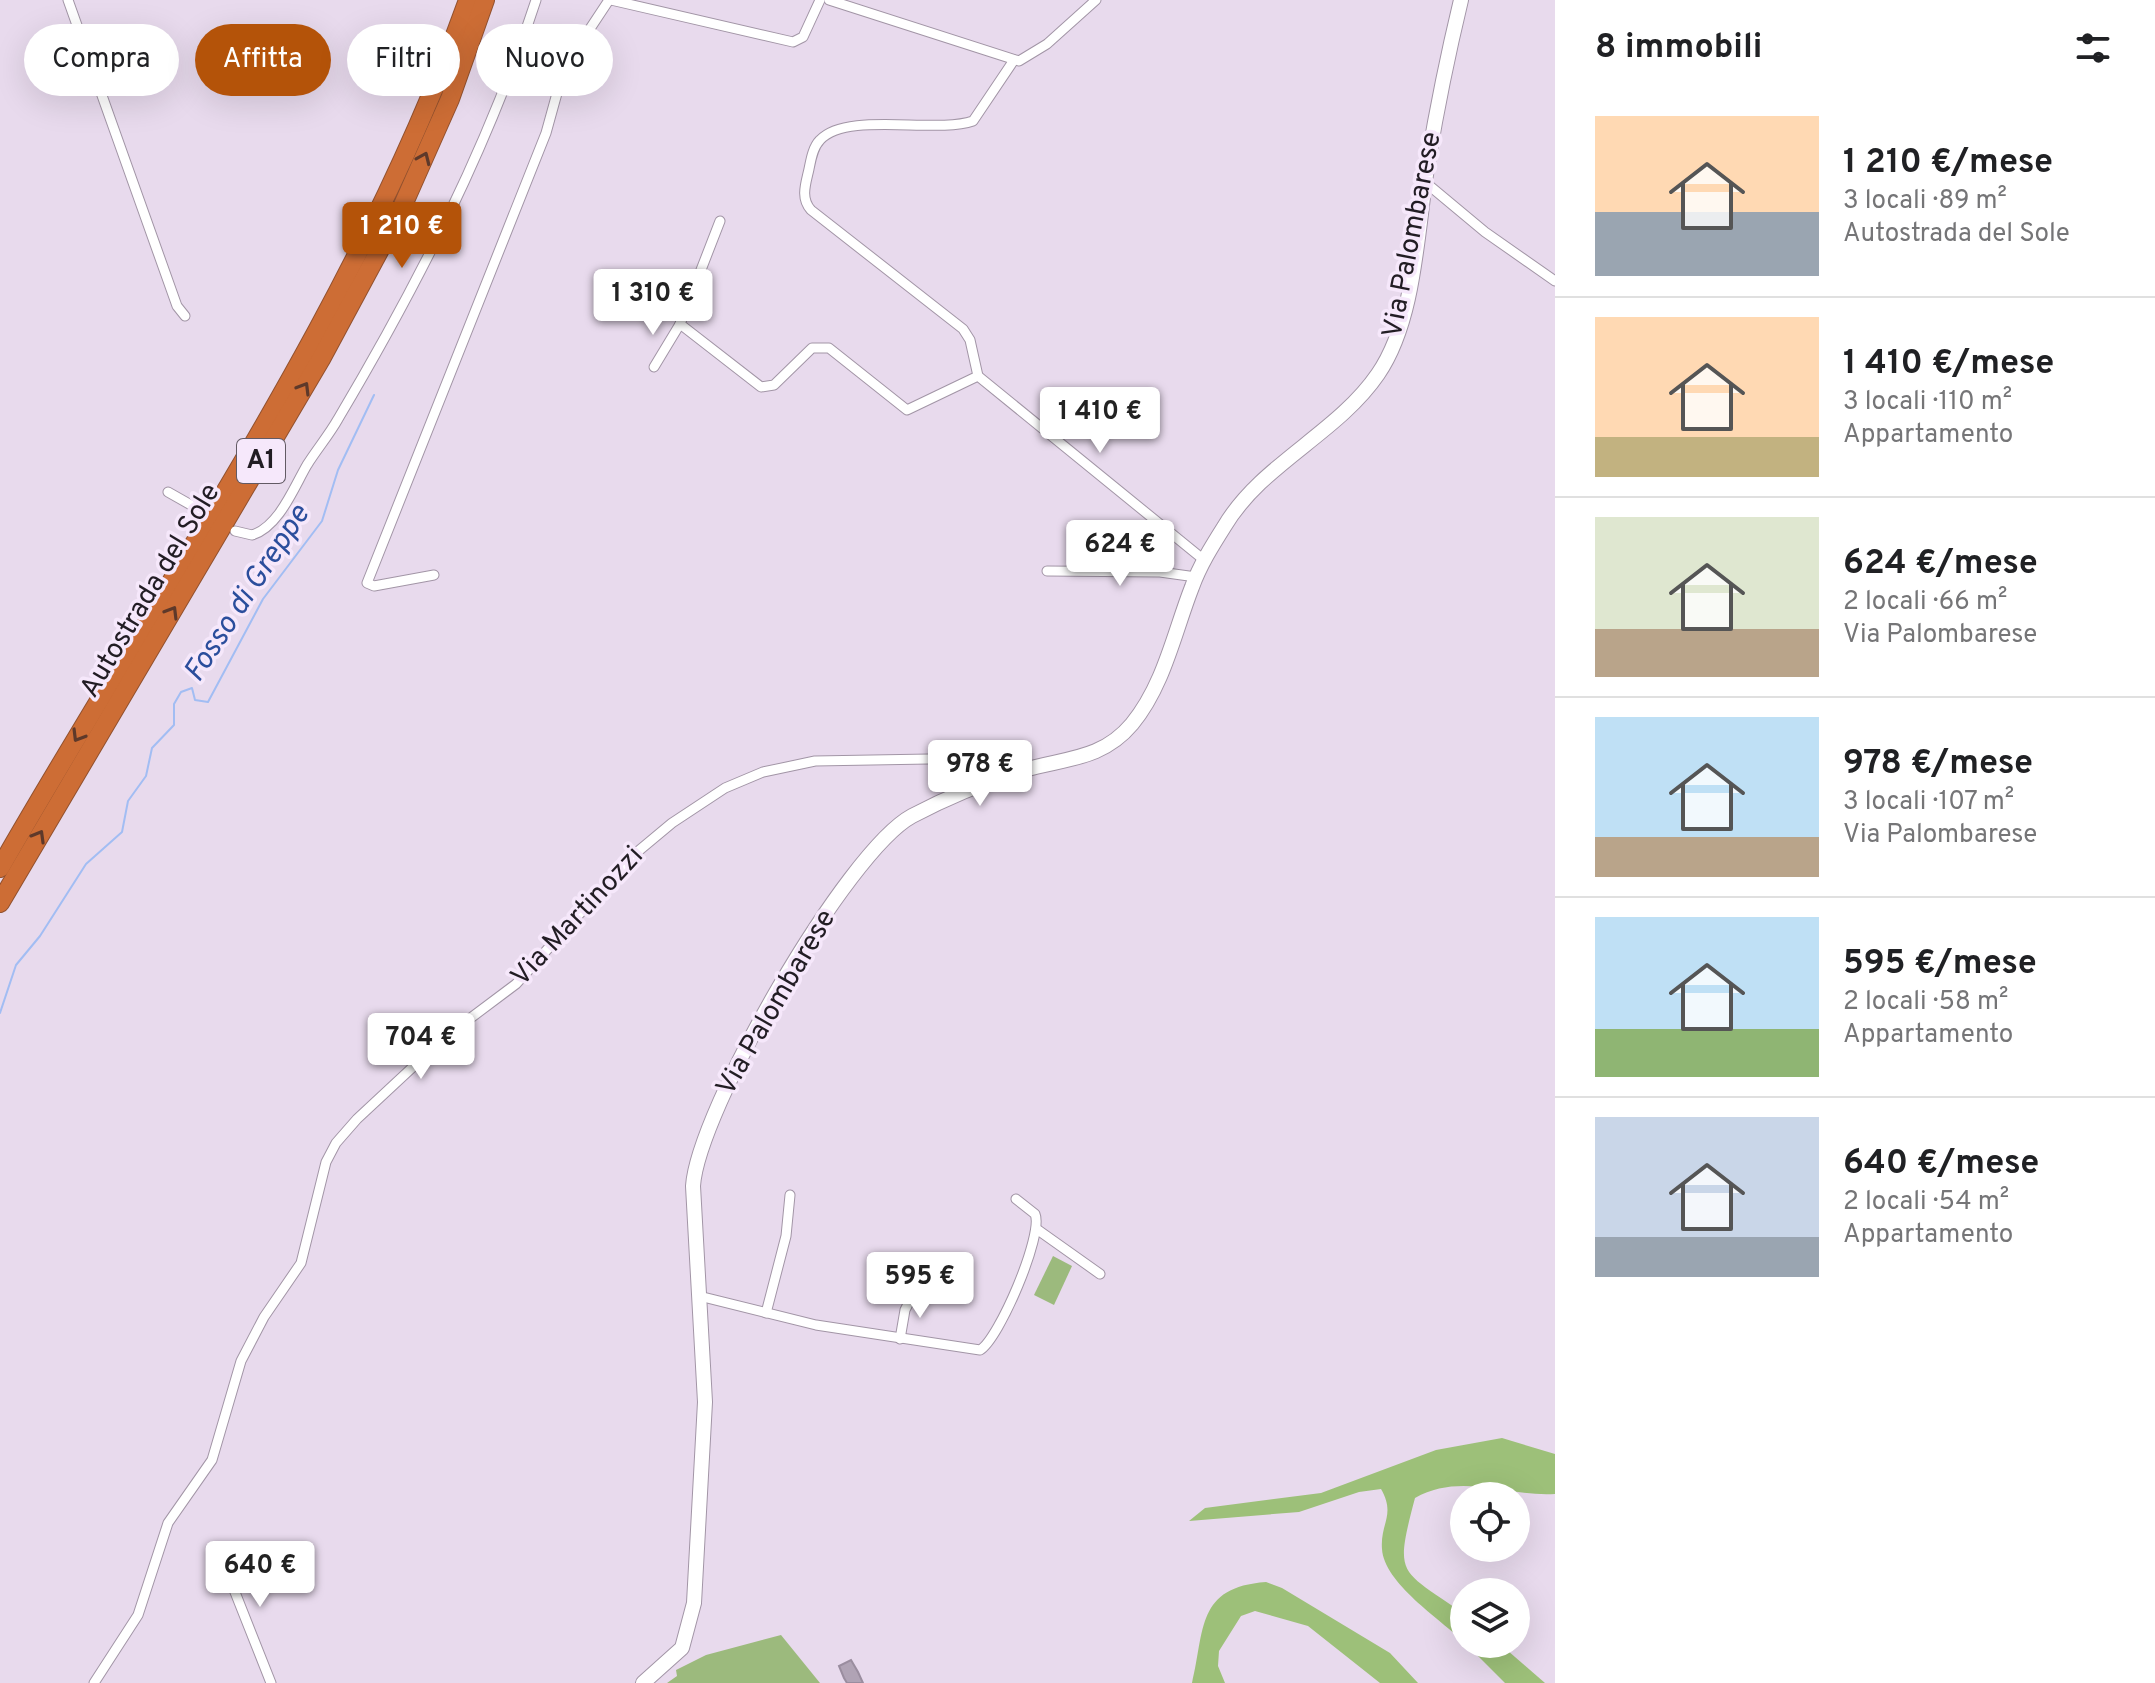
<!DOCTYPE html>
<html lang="it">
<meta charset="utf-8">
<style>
body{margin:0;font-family:Overpass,sans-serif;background:#f2f2f2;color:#202124;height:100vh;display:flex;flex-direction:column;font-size:30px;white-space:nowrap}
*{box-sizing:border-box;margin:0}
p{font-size:26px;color:#757577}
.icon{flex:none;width:44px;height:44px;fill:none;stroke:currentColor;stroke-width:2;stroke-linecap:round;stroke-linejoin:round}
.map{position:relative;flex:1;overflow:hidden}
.details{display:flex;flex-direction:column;background:#fff;width:600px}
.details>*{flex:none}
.guide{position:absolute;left:24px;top:24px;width:760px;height:72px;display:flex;gap:16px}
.fabs{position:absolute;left:1450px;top:1482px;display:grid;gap:16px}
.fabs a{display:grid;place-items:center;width:80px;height:80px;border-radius:50%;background:#fff;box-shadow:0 8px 32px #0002;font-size:40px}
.price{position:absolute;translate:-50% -68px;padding:0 18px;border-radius:8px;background:#fff;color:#222;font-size:26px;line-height:52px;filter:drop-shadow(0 2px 4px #0008)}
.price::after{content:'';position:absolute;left:50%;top:48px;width:24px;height:18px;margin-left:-12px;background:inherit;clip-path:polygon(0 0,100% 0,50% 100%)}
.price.on{background:#b45309;color:#fff}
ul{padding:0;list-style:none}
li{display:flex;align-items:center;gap:24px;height:200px;padding:0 40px}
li+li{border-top:2px solid #e0e0e0}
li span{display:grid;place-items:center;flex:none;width:224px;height:160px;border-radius:0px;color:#555}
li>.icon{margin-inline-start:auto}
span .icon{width:96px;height:96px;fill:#fffc;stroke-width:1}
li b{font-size:34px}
h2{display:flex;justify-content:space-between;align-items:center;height:96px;padding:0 40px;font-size:34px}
.tag{padding:0 28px;border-radius:36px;background:#fff;box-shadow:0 8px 32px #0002;font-size:28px;line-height:72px}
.tag.on{background:#b45309;color:#fff}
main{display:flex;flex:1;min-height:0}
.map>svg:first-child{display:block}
</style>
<main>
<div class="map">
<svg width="1555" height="1683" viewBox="0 0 1555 1683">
<rect width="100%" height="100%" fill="#e8daed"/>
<!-- green -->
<g fill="#9cba7d">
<polygon points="1053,1256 1072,1266 1054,1305 1034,1295"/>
<polygon points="781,1635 820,1683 667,1683 677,1676 676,1670 706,1655"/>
</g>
<!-- forest -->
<g fill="#9dc079">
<path d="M1502 1438 1555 1454V1494C1507 1497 1461 1472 1415 1498 1394 1578 1399 1568 1464 1614V1642C1440 1619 1384 1583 1382 1549 1380 1523 1396 1515 1381 1489L1359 1492 1299 1512 1189 1521 1205 1508 1321 1493 1436 1450Z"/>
<path d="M1266 1582 1282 1588 1390 1653 1418 1683H1380L1308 1626 1255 1611 1241 1616 1219 1651 1218 1666 1225 1683H1192C1205 1630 1196 1587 1266 1582Z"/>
<polygon points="1466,1644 1500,1644 1545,1683 1505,1683"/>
</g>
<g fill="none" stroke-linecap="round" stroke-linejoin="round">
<!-- stream -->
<polyline stroke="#a2bdf3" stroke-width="2" points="0,1013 16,965 40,936 86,864 122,832 128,801 146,776 152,748 174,725 174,704 181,692 192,688 195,700 208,702 263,599 322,521 338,470 374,395"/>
</g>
<!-- building -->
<polygon fill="#b0a3b5" stroke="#9a8d9f" stroke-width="2" points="851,1660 858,1672 863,1683 847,1683 844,1678 839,1666"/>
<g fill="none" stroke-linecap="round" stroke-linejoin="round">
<!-- minor casing -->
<g stroke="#a295a6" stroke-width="11">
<g id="minor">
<polyline points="68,0 177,306 185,316"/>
<polyline points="611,0 793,42 803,37 820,0"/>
<polyline points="829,0 1019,61 1047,44 1096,0"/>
<polyline points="1425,182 1485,232 1555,281"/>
<path d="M720 221 680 324 761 387 774 385 812 348H829L907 410 978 376 970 340 963 329 811 210C800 198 806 183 809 169 811 159 813 147 820 140 847 111 935 134 973 121L1014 60"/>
<polyline points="654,367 680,324"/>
<polyline points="978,376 1204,560"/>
<polyline points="168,492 198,509"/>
<path d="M235 531 252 535C279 527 294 487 307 465 317 449 329 435 338 419 417 286 488 147 536 0"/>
<polyline points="1047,571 1160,572 1196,577"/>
<polyline points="434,575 374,586 367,583 546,133 564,68 609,0"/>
<polyline points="1038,1230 1100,1274"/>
<path d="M699 1296 816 1325 980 1350C999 1339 1044 1234 1035 1214L1016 1199"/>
<polyline points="766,1313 786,1236 790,1195"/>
<polyline points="900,1339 905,1310 915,1290"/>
<polyline points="213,1567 229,1577 271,1683"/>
<polyline points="94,1683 138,1615 168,1523 212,1460 241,1361 264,1317 301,1263 326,1162 336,1143 357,1119 444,1038 516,984 630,858 672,823 725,788 763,772 815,761 986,758 1008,762 1019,772"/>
</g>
</g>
<!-- secondary casing -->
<g stroke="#a295a6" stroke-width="16">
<path id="secondary" d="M643 1683 682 1648 694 1603 705 1402 693 1186C698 1111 846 852 912 816 946 798 987 781 1024 770 1065 758 1102 760 1132 724 1164 685 1174 633 1192 587 1200 565 1212 546 1224 527 1261 464 1337 434 1378 374 1416 319 1417 227 1428 162 1437 108 1448 54 1461 0"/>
</g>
<!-- motorway casing -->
<g stroke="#91512f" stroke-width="20">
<g id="motorway">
<path d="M0 868C163 583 357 311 468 0"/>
<polyline points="0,903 321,359 399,214 450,99 485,0"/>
</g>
</g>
<!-- minor -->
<use href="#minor" stroke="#fff" stroke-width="9"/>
<!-- secondary -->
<use href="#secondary" stroke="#fff" stroke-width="14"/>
<!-- motorway -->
<use href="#motorway" stroke="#cd6d35" stroke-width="18"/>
</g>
<!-- one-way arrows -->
<defs><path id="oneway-chevron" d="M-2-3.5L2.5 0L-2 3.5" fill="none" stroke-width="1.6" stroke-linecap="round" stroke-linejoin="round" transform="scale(2)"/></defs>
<g stroke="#5e392a">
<use href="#oneway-chevron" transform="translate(424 158) rotate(-66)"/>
<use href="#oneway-chevron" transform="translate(304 388) rotate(-59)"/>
<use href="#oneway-chevron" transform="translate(172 612) rotate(-59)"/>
<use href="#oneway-chevron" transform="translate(78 736) rotate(121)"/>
<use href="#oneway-chevron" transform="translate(39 836) rotate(-60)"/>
</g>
<g text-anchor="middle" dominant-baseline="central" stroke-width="7" stroke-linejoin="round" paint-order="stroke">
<!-- shield labels -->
<rect fill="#f6e8fb" stroke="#625a64" stroke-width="2" x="237" y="439" width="48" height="44" rx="6"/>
<g font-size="26" font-weight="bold" fill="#221d24">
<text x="261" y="461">A1</text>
</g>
<!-- street labels -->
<g font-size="28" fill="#221d24" stroke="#f6e8fb">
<text transform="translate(1413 235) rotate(-79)">Via Palombarese</text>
<text transform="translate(151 591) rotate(-59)">Autostrada del Sole</text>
<text transform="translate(578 917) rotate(-47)">Via Martinozzi</text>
<text transform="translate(777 1003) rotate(-60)">Via Palombarese</text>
</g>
<!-- water labels -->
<g font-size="30" font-style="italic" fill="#2b4e9c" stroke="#f6e8fb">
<text transform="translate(248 594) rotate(-57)">Fosso di Greppe</text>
</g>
</g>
</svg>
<div class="fabs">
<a><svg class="icon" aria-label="locate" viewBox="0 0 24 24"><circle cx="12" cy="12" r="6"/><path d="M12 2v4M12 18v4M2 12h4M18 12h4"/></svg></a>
<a><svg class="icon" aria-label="layers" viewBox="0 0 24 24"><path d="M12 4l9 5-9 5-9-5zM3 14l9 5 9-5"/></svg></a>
</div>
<b class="price on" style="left:402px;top:270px">1 210 €</b>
<b class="price" style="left:653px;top:337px">1 310 €</b>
<b class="price" style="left:1100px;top:455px">1 410 €</b>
<b class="price" style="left:1120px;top:588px">624 €</b>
<b class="price" style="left:980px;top:808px">978 €</b>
<b class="price" style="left:421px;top:1081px">704 €</b>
<b class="price" style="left:920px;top:1320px">595 €</b>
<b class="price" style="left:260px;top:1609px">640 €</b>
<div class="guide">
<a class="tag">Compra</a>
<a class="tag on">Affitta</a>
<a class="tag">Filtri</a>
<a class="tag">Nuovo</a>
</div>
</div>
<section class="details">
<h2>8 immobili<svg class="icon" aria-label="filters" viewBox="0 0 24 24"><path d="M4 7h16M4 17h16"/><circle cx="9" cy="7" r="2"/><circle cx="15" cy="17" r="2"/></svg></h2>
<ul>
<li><span style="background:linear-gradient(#ffd9b3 60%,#9aa5b1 0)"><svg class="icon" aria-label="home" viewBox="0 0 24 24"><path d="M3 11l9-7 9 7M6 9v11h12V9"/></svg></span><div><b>1 210 €/mese</b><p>3 locali · 89 m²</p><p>Autostrada del Sole</p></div></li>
<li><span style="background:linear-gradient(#ffd9b3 75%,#c2b280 0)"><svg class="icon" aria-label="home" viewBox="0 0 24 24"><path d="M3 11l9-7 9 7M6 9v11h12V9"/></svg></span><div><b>1 410 €/mese</b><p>3 locali · 110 m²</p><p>Appartamento</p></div></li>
<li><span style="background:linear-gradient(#dfe7d0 70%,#b9a48a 0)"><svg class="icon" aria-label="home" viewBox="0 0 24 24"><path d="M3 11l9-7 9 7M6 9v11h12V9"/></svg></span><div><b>624 €/mese</b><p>2 locali · 66 m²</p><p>Via Palombarese</p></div></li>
<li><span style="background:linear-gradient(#bfe0f5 75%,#b9a48a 0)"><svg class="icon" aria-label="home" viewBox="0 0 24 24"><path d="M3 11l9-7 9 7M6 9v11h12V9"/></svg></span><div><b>978 €/mese</b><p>3 locali · 107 m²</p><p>Via Palombarese</p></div></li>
<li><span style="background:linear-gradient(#bfe0f5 70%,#8fb573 0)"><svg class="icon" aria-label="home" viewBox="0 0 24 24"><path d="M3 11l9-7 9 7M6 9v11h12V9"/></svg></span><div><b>595 €/mese</b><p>2 locali · 58 m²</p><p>Appartamento</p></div></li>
<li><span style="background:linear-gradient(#c9d6e8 75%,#9aa5b1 0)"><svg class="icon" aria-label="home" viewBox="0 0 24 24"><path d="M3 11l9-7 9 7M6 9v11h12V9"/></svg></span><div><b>640 €/mese</b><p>2 locali · 54 m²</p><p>Appartamento</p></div></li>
</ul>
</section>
</main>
